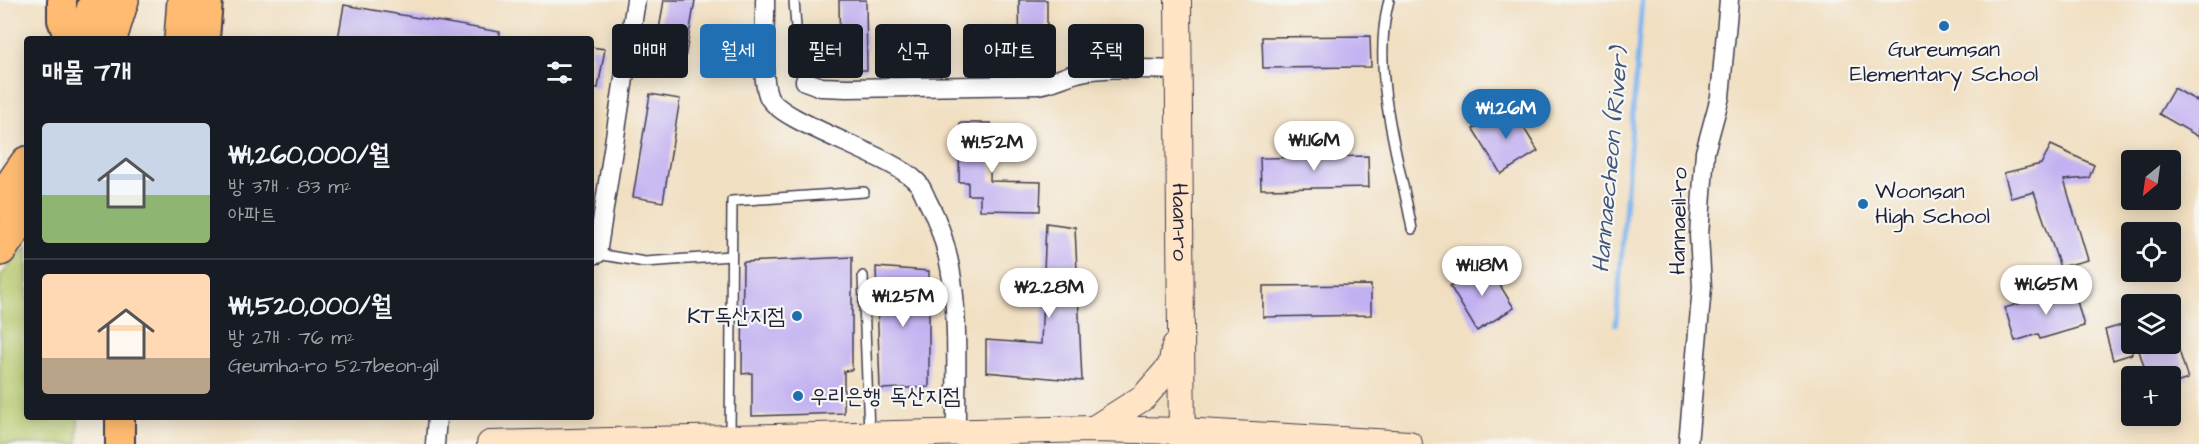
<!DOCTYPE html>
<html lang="ko">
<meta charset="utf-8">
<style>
body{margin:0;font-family:"Architects Daughter","Poor Story",sans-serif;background:#20242c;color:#f1f3f6;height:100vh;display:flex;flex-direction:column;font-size:22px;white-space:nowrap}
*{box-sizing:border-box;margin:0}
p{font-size:20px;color:#9ea1a6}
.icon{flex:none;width:33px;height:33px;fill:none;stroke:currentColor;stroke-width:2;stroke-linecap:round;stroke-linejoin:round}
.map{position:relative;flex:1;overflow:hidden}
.drawer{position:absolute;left:24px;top:36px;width:570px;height:384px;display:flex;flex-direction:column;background:#171b24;border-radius:6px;box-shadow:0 3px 15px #0003}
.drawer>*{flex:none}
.banner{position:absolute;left:612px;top:24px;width:570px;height:54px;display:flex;gap:12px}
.needle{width:39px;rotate:209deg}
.controls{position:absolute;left:2121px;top:150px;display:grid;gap:12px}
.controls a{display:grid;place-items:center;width:60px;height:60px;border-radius:6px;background:#171b24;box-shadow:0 3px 15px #0003;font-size:30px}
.price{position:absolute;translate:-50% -51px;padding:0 14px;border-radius:21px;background:#fff;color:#222;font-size:20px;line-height:39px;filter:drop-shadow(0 2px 3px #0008)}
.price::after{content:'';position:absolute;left:50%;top:36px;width:18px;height:14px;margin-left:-9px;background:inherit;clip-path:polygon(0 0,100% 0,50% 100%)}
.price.selected{background:#1f6fb2;color:#fff}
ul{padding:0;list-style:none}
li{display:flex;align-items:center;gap:18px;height:150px;padding:0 18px}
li+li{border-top:2px solid #363941}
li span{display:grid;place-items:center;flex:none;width:168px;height:120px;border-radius:6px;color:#555}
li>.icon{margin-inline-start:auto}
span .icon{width:72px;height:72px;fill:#fffc;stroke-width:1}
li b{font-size:26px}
h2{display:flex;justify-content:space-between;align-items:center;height:72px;padding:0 18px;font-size:26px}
.tag{padding:0 21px;border-radius:6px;background:#171b24;box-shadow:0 3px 15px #0003;font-size:21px;line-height:54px}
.tag.selected{background:#1f6fb2;color:#fff}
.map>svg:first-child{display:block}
</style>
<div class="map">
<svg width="2199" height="444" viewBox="0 0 2199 444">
<rect width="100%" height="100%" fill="#f6f6f2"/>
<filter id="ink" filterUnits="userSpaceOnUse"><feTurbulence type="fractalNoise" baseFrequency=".0167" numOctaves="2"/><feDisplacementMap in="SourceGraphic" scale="12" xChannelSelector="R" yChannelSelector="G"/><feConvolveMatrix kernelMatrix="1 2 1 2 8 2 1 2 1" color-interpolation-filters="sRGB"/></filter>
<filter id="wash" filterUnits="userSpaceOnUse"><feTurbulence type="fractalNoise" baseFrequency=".008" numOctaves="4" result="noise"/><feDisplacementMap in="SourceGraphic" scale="24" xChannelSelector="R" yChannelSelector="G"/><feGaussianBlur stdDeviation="1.35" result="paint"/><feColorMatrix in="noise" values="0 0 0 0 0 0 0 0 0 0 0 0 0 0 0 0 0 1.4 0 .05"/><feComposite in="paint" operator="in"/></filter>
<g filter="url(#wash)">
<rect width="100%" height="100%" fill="#f1dfc1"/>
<!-- green -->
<polygon fill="#b6c96c" stroke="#6c7654" stroke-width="1.5" points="27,245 27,417 78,417 78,444 0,444 0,277"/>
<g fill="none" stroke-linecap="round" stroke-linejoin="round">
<!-- stream -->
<polyline stroke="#80b5ee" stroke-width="5" points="1616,324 1642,0"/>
</g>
<g id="blocks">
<!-- building -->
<g fill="#c2b1f1">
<polygon points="664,0 695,0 685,59 655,54"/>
<polygon points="839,0 866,0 867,70 840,70"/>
<polygon points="1019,0 1047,0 1047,63 1020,63"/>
<polygon points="344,5 500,32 499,39 338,39"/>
<polygon points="1370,36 1371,67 1263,68 1262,37"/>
<polygon points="591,47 605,49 598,88 591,88"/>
<polygon points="2174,88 2199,102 2199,137 2159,114"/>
<polygon points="650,94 680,99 663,202 633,197"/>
<polygon points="1511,107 1538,151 1501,174 1473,129"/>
<polygon points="960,123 991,123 990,181 1041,182 1040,211 980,210 980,195 968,195 968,182 959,182"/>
<polygon points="2051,145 2094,165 2089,178 2064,180 2088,260 2060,267 2034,192 2011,198 2004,173 2041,164"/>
<polygon points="1368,156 1369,187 1261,189 1260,158"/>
<polygon points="1046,223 1075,227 1082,381 986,372 986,340 1041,344"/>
<polygon points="852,257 852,370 844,371 844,413 752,416 752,373 742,374 743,262"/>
<polygon points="1487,264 1514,308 1477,331 1450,286"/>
<polygon points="876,267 929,271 929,387 880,389"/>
<polygon points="1371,285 1371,315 1263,317 1263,286"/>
<polygon points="2073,287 2084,326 2040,339 2038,334 2015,341 2005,308"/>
<polygon points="2132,322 2132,354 2113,360 2105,330"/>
<polygon points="2137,344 2177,344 2188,379 2170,385 2170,376 2147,376"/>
</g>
</g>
</g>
<g filter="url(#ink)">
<use href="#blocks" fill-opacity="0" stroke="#413e4f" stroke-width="1.5"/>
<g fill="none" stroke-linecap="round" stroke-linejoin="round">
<!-- lane casing -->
<g stroke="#413e4f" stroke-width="12">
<g id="lane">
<polyline points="794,0 799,67 805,81"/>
<path d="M1389 0C1370 74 1399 157 1412 229"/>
<polyline points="597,254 645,262 731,256"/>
<polyline points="863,276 869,432"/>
<polyline points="730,438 732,201 864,192"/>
</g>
</g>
<!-- street casing -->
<g stroke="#413e4f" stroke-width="21">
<g id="street">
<path d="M765 0C766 27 760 72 768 95 777 122 888 153 916 181 921 185 924 194 927 200 965 269 955 356 956 433"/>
<path d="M805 81 821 87 847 88 1037 85C1052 83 1063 77 1077 73 1109 65 1146 70 1179 70"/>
<polyline points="591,254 597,254 636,0"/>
<polyline points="435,444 437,417"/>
<polyline points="1688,444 1702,287 1699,235 1705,152 1720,97 1729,0"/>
</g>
</g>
<!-- secondary casing -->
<g stroke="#413e4f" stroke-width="28">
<g id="secondary">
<path id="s1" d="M1178 0 1182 444"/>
<polyline points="1095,428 1144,397 1171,366 1175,346"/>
<polyline points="490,444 1092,429 1182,431 1409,444"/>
</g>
</g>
<!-- primary casing -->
<g stroke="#413e4f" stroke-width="32">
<g id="primary">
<polyline points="62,0 62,20 69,39"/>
<polyline points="205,39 208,0"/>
<polyline points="120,444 120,417"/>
</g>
</g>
<!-- highway casing -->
<g stroke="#413e4f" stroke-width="36">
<g id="highway">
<polyline points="84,39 96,0"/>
<polyline points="110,39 122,0"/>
<polyline points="181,39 184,0"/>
<polyline points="0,202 27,163"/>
<polyline points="0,249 27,210"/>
</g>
</g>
<!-- lane -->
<use href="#lane" stroke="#fff" stroke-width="9"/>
<!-- street -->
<use href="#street" stroke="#fff" stroke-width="18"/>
<!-- secondary -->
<use href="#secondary" stroke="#ffe4c6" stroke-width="26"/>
<!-- primary -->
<use href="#primary" stroke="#febb71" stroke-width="28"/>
<!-- highway -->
<use href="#highway" stroke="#febb71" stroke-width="33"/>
</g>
</g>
<!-- markers -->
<g fill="#1f6fb2" stroke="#f6f6f2" stroke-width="2">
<circle cx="1944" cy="26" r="6"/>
<circle cx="1863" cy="204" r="6"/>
<circle cx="797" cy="316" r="6"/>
<circle cx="798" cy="396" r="6"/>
</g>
<g text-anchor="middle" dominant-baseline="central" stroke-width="4.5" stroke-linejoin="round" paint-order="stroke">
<!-- poi labels -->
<g font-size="22" fill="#22223b" stroke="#f6f6f2" text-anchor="start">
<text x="1944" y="49" text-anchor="middle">Gureumsan<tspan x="1944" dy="25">Elementary School</tspan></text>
<text x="1875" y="191">Woonsan<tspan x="1875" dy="25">High School</tspan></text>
<text x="785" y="316" text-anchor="end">KT독산지점</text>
<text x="810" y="396">우리은행 독산지점</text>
</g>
<!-- street labels -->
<g font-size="22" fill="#22223b" stroke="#f6f6f2">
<text transform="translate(1679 221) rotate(-89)">Hannaeil-ro</text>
<text stroke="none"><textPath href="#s1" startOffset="222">Haan-ro</textPath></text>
</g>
<!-- water labels -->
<g font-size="24" font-style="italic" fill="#43557a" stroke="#f6f6f2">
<text transform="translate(1611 160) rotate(-85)">Hannaecheon (River)</text>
</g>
</g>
</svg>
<div class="controls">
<a><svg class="needle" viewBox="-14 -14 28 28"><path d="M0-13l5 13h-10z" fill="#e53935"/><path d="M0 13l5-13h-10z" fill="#9ea1a6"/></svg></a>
<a><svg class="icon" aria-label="locate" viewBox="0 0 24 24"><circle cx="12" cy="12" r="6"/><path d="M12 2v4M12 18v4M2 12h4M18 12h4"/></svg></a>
<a><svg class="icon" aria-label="layers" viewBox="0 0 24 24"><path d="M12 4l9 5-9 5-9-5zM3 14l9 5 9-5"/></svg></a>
<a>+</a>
</div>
<b class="price selected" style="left:1506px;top:140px">₩1.26M</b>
<b class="price" style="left:1314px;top:172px">₩1.16M</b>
<b class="price" style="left:992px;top:174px">₩1.52M</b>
<b class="price" style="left:1482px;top:297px">₩1.18M</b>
<b class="price" style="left:2046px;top:316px">₩1.65M</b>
<b class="price" style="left:1049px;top:319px">₩2.28M</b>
<b class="price" style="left:903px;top:328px">₩1.25M</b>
<div class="banner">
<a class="tag">매매</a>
<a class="tag selected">월세</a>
<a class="tag">필터</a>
<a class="tag">신규</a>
<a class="tag">아파트</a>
<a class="tag">주택</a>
</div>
<section class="drawer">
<h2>매물 7개<svg class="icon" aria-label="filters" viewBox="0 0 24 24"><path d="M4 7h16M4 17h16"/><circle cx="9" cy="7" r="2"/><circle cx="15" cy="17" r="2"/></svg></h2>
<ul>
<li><span style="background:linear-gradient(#c9d6e8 60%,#8fb573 0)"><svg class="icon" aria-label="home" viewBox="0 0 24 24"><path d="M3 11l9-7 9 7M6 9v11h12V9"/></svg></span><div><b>₩1,260,000/월</b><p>방 3개 · 83 m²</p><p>아파트</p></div></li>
<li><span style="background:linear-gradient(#ffd9b3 70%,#b9a48a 0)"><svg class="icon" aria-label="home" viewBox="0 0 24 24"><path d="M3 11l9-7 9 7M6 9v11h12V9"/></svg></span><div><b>₩1,520,000/월</b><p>방 2개 · 76 m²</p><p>Geumha-ro 527beon-gil</p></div></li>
</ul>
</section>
</div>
